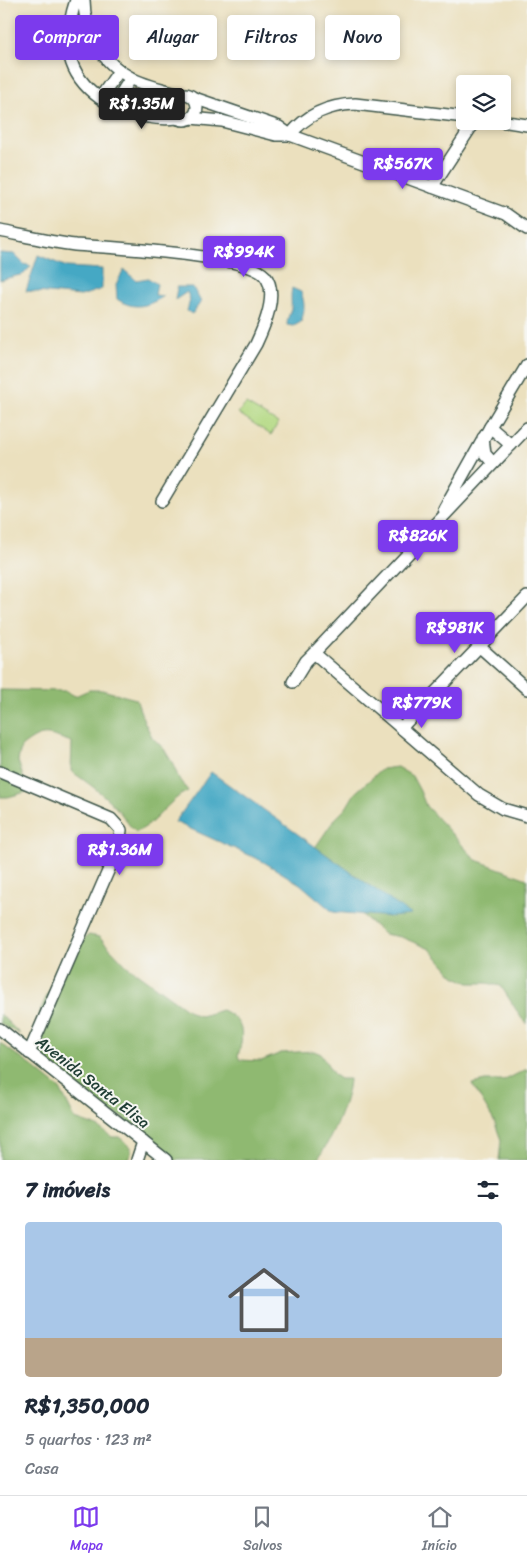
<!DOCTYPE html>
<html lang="pt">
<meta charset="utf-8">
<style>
body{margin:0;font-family:Sriracha,sans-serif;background:#f2f2f3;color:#1f2937;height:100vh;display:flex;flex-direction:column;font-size:19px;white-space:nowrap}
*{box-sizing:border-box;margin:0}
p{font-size:16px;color:#747a83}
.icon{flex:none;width:28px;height:28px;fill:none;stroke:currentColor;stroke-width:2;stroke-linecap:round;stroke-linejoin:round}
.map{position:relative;height:1160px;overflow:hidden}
.side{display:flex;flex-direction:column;background:#fff;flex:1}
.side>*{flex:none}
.banner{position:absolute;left:15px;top:15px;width:498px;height:45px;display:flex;gap:10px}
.tools{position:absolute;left:456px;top:75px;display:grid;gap:10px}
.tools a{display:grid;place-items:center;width:55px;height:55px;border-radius:5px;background:#fff;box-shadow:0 2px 8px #0003;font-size:25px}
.price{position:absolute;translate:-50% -42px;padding:0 11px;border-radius:5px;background:#7c3aed;color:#fff;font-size:16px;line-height:32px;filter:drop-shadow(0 1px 2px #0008)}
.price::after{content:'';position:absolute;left:50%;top:30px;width:15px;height:11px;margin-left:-8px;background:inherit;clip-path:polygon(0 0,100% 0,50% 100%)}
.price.active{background:#222;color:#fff}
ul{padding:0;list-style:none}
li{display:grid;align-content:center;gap:10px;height:265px;padding:0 25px}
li+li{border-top:1px solid #e0e1e3}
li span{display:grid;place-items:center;height:155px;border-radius:5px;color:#555}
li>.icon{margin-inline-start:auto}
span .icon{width:90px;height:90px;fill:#fffc;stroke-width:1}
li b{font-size:21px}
h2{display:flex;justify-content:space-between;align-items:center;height:60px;padding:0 25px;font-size:21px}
.pill{padding:0 18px;border-radius:5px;background:#fff;box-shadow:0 2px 8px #0003;font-size:18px;line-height:45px}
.pill.active{background:#7c3aed;color:#fff}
.tab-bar{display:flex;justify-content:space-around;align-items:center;height:70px;border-top:1px solid #e0e1e3;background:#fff;font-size:14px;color:#747a83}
.tab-bar a{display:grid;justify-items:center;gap:2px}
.tab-bar .active{color:#7c3aed}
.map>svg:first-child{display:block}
</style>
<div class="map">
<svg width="527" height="1160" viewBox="0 0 527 1160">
<rect width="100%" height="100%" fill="#f6f6f2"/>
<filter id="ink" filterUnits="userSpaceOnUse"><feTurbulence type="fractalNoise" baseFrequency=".02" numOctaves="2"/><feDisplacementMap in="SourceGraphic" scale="10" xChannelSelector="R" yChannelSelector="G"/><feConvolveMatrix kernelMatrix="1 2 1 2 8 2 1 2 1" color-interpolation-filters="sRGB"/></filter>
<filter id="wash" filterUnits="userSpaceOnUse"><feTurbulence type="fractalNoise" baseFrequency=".0096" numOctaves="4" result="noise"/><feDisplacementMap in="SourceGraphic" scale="20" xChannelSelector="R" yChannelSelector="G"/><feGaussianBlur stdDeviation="1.12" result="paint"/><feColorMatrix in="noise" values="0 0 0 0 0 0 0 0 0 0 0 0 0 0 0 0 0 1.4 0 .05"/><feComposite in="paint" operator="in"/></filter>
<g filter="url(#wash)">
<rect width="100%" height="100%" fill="#ebe0be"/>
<!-- green -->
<polygon fill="#b4d983" stroke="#6a8b5c" points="246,404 278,423 271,435 238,413"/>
<!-- forest -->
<g fill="#8fb971" stroke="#577b52">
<path d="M0 690 66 691 75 696 89 690H102L136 699 144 721 152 737 164 749 173 764 179 779 188 791C167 800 157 824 136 832 128 825 125 818 118 810 104 794 88 783 71 771L72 742C46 734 44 729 21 747L18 761 23 777 26 792 8 797H0Z"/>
<polygon points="397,767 412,776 420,791 426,806 476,860 527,879 527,1024 522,1019 501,986 487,983 469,983 454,976 430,949 401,937 384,934 335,891 312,852 334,820 346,808 355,793 382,769"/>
<path d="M89 935 99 937 127 966 193 1014 201 1016 222 1010C245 1021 244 1034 238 1056L240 1060 261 1061 281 1053 314 1051 321 1054 334 1075 340 1079H349C348 1102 330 1142 317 1160H173C159 1146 146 1127 126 1123L124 1118 97 1107 45 1063 35 1048C37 1035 37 1021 41 1009 46 995 77 941 89 935Z"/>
<polygon points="0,1014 20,1034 7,1028 0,1023"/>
<polygon points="0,1043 32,1066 60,1089 75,1119 98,1127 112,1137 119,1137 131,1147 131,1154 127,1160 0,1160"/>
<polygon points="527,1069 527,1160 499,1160 501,1140 494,1121 472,1084 485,1081 503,1081"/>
</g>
<!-- water -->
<g fill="#44a8c4" stroke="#32727c">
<polygon points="0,253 14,254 24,264 31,266 24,274 0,280"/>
<polygon points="38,255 67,267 102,269 102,289 81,296 26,291"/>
<path d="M124 270 136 280 148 278 157 284 155 295 164 296C149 306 134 311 117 299L116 284Z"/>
<polygon points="177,287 193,287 201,302 192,314 187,311 190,300 187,292 175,300"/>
<path d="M292 288 301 292C305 303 305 310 301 322L294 326 287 325C287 319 289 315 291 309 292 303 290 296 292 288Z"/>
<polygon points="211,772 411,915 391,917 333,912 300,884 262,861 175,822"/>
</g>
<g id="blocks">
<!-- building -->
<polygon fill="#df9768" points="134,88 150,93 144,109 128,104"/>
</g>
</g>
<g filter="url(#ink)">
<use href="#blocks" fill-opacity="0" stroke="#3e5549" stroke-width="1"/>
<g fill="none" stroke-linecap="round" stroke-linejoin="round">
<!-- minor casing -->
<g stroke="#3e5549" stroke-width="14">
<g id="minor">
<path d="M76 0C70 18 66 38 70 57 78 90 115 113 148 117 158 119 168 119 178 118"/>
<path d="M84 0C84 33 103 64 133 79 147 86 165 90 181 94"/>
<circle cx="184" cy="107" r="13"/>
<polyline points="100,98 119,71"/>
<polyline points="194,98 279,127 290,135 506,214 527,229"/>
<polyline points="113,106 131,78"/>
<polyline points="191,118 222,121 276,135 290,135"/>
<polyline points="500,121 527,125"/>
<path d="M290 135C307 114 328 105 355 104L465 117"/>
<polyline points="432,187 475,121"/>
<path d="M0 231C25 236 50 242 75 245 109 248 247 254 265 276 279 293 264 327 256 344L162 501"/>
<polyline points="490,427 511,445"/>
<polyline points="483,438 485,454 493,463"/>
<polyline points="444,509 490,427 527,365"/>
<polyline points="480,647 527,689"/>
<polyline points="314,653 479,795 503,809 527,816"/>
<polyline points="293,682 306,661 314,653 527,428"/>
<polyline points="401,728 527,597"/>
<polyline points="0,772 111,819 121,830 119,846 29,1053"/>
<polyline points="0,1029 166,1160"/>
<polyline points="137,1160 143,1142"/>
</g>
</g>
<!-- minor -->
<use href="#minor" stroke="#fff" stroke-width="11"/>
</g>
</g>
<g text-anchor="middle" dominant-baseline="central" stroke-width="4" stroke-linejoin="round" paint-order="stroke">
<!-- street labels -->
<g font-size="16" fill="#1f3d34" stroke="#f6f6f2">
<text transform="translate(93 1082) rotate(38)">Avenida Santa Elisa</text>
</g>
</g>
</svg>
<div class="tools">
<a><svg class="icon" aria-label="layers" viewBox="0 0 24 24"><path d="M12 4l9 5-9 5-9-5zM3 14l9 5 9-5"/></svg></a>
</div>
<b class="price active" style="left:142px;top:130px">R$1.35M</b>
<b class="price" style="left:403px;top:190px">R$567K</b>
<b class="price" style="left:244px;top:278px">R$994K</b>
<b class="price" style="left:418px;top:562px">R$826K</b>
<b class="price" style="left:455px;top:654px">R$981K</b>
<b class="price" style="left:422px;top:729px">R$779K</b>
<b class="price" style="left:120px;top:876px">R$1.36M</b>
<div class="banner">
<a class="pill active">Comprar</a>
<a class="pill">Alugar</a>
<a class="pill">Filtros</a>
<a class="pill">Novo</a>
</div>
</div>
<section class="side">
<h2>7 imóveis<svg class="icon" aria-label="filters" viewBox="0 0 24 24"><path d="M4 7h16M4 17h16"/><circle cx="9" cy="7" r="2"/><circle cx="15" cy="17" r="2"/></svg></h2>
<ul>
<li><span style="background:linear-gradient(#a9c7e8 75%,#b9a48a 0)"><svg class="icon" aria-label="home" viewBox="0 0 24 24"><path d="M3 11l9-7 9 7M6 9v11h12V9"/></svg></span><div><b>R$1,350,000</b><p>5 quartos · 123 m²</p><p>Casa</p></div></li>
</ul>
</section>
<nav class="tab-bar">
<a class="active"><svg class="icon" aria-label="map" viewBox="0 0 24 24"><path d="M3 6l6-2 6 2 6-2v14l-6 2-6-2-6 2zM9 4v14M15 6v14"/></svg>Mapa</a>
<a><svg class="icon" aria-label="saved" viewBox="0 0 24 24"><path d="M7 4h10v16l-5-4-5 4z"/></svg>Salvos</a>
<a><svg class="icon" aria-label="home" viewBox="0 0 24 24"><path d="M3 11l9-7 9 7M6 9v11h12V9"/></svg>Início</a>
</nav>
